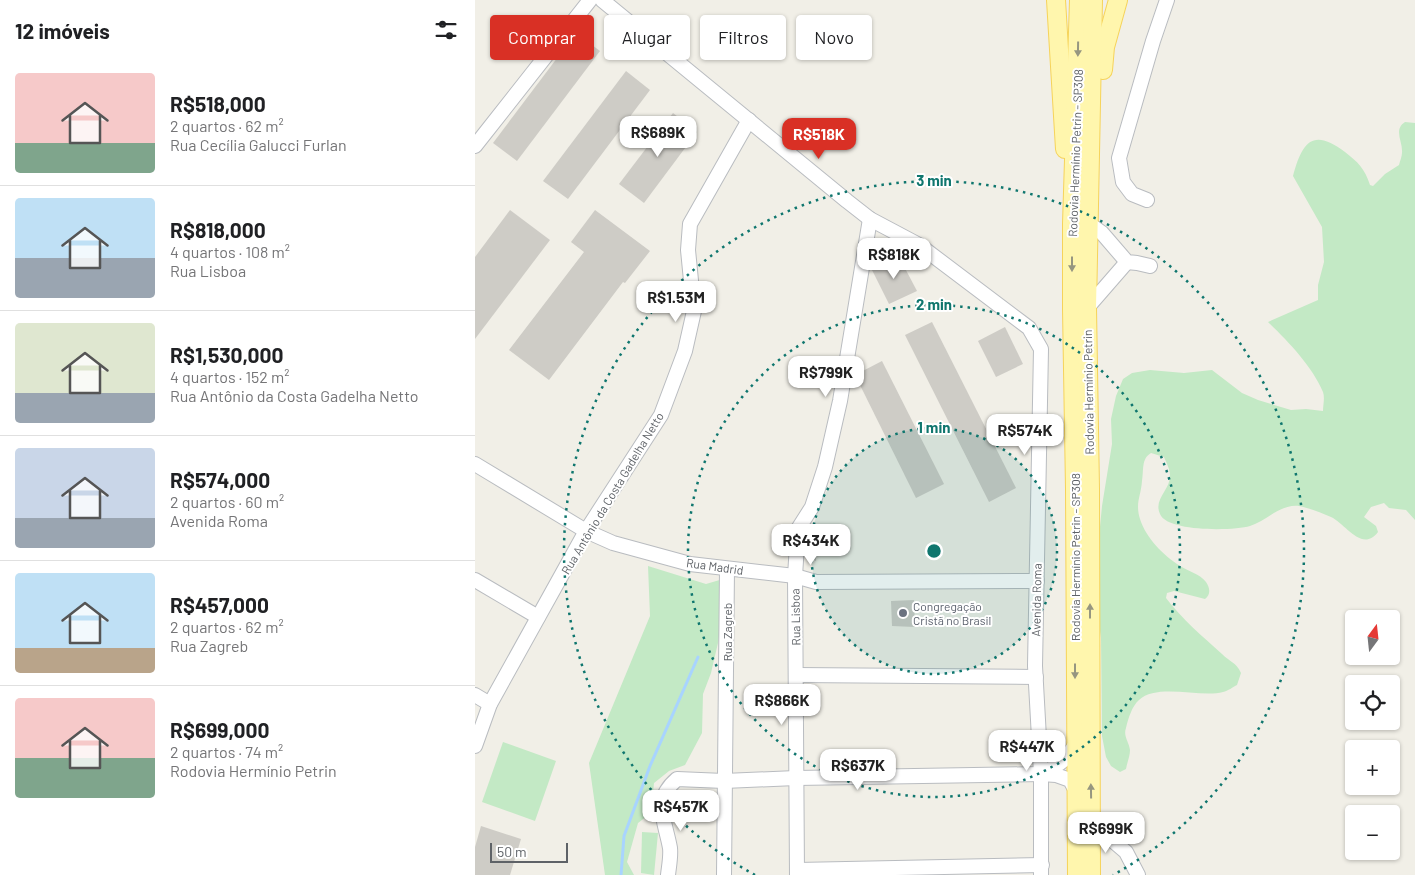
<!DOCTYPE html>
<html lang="pt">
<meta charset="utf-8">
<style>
body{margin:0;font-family:Barlow,sans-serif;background:#f2f2f2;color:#202124;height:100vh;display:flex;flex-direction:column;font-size:19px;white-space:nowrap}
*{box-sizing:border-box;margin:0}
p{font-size:16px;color:#757577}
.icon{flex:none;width:28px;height:28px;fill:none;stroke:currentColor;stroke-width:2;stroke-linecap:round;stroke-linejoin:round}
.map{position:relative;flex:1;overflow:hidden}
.panel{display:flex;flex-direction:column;background:#fff;width:475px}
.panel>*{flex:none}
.guide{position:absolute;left:15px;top:15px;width:475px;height:45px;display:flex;gap:10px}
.needle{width:32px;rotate:15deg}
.tools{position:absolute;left:870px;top:610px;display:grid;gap:10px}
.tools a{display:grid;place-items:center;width:55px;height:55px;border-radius:5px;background:#fff;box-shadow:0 1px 4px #0004;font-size:25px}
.scale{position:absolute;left:15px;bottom:12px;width:78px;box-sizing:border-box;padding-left:5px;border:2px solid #5e6267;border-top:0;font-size:14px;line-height:18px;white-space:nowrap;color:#5e6267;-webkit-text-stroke:4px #fff;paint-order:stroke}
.price{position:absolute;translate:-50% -42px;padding:0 11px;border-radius:10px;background:#fff;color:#222;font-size:16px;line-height:32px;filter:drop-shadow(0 1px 2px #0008)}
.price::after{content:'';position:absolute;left:50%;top:30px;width:15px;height:11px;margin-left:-8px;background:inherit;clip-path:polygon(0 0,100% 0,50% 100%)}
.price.current{background:#d93025;color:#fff}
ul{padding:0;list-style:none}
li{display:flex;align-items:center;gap:15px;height:125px;padding:0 15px}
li+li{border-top:1px solid #e0e0e0}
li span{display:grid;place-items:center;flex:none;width:140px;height:100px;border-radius:5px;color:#555}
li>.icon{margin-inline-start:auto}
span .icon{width:60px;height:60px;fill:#fffc;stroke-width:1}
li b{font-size:21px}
h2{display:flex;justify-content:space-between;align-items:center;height:60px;padding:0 15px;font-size:21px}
.tag{padding:0 18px;border-radius:5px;background:#fff;box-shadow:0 1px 4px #0004;font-size:18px;line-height:45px}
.tag.current{background:#d93025;color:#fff}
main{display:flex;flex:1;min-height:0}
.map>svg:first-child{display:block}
</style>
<main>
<section class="panel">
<h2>12 imóveis<svg class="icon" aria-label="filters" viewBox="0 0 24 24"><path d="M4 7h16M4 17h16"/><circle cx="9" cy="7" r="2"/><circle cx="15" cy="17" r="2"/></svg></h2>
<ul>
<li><span style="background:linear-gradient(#f6c9c9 70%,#7fa58c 0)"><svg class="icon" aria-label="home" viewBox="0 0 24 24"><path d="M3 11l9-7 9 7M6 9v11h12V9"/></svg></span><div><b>R$518,000</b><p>2 quartos · 62 m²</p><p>Rua Cecília Galucci Furlan</p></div></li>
<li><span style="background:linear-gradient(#bfe0f5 60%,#9aa5b1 0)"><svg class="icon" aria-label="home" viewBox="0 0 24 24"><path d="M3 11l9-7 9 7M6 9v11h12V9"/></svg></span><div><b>R$818,000</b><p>4 quartos · 108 m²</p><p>Rua Lisboa</p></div></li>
<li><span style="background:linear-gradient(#dfe7d0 70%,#9aa5b1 0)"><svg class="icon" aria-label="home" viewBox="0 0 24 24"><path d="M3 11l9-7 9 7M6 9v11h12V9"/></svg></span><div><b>R$1,530,000</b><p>4 quartos · 152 m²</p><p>Rua Antônio da Costa Gadelha Netto</p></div></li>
<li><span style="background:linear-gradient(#c9d6e8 70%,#9aa5b1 0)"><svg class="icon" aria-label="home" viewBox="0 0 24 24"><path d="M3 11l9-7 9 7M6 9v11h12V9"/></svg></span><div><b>R$574,000</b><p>2 quartos · 60 m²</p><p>Avenida Roma</p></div></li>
<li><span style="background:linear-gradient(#bfe0f5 75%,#b9a48a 0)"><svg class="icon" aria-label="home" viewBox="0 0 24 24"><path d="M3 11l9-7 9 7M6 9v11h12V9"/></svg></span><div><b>R$457,000</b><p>2 quartos · 62 m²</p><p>Rua Zagreb</p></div></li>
<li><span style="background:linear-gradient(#f6c9c9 60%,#7fa58c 0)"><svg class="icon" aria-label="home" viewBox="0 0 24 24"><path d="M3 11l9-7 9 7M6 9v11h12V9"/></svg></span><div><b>R$699,000</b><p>2 quartos · 74 m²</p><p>Rodovia Hermínio Petrin</p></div></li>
</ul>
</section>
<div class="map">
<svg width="940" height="875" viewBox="0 0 940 875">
<rect width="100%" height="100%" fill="#f1efe7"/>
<!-- green -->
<g fill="#c3e9c5">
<path d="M930 122 940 123V520L931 510 914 508 909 503 896 507 889 517 901 526 903 532C887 553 871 524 856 517 847 513 834 508 824 506 805 504 791 521 775 526 758 531 692 532 685 514 678 499 696 489 695 475 695 469 691 462 689 457L676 453C666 459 669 470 667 481 666 496 660 503 665 519 671 538 688 555 705 566 713 571 725 574 731 582 735 588 736 594 730 599L699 591 692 593 691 598C707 619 727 636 747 654 755 662 761 662 766 673L762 685C758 687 753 691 748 692 726 698 682 683 664 700 657 706 653 719 651 728 648 736 654 742 655 750 655 756 652 763 651 769L645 772 636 766 631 757 627 736 626 638 622 610 621 568 627 506 637 444 636 419 641 396 648 379 657 373 675 370 709 373 737 370 767 393 783 400 816 410 831 409 848 411C848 405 850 398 848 392 838 367 812 340 793 322L843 300V285L849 262 847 227 818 176C827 143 837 127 870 152 883 162 890 169 895 185L898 186 910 174 924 165C925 161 927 156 927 153 928 141 918 130 930 122Z"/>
<polygon points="173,566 231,584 248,579 249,601 243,643 236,673 228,694 227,733 210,765 194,771 179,783 176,813 163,823 152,862 159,875 130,875 114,763 175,616"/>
<polygon points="28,742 81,761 60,821 7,802"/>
<polygon points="167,832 183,833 179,875 166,873"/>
</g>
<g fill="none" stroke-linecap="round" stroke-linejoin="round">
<!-- stream -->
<polyline stroke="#a8d4ff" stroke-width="3" points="146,875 149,836 175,766 223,657"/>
</g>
<!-- building -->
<g fill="#ceccc6">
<polygon points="101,33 125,51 42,161 18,143"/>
<polygon points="151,71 175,90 93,199 68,181"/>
<polygon points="198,113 222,132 169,203 144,184"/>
<polygon points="35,210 75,240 0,339 0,257"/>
<polygon points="120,210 175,251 150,283 148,282 74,380 34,350 109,252 96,242"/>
<polygon points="423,255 442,291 414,304 396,268"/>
<polygon points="457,322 541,488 514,502 430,335"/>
<polygon points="530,327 548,364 521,377 503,341"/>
<polygon points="407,361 469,484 441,498 380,375"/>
<polygon points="332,532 341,532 341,561 330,556"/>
<polygon points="439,600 440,627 417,626 416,601"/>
<polygon points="6,826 46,839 35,875 0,875 0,847"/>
</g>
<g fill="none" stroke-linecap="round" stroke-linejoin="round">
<!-- minor casing -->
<g stroke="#b9bcc0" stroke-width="16">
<g id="minor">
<polyline points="127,0 372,201 395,219 444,245 554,328 566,349 560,666 566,774 566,875"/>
<polyline points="0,146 115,0"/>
<polyline points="672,200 657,194 648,182 644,158 678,41 692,0"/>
<polyline points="613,223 627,233 652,262 662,263 675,266"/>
<polyline points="612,308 652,262"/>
<polyline points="0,464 111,531 138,543 215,564 320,576 341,582 562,581"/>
<polyline points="0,580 63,617"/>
<polyline points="321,675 561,677"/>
<polyline points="0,695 15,704"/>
<path d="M601 743C591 761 584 765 566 774L581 775 595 780 601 791"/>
<polyline points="0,746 15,704 111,531 186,415 210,351 219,311 213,250 215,224 274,120"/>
<polyline points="616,822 651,852 663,875"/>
<polyline points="322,870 567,865"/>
<path d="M193 875C194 866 196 856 195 848 190 820 177 800 202 779L249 781 321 778 566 774"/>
<polyline points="249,875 252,569"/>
<polyline points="322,875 320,576 323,529 337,507 350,467 365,401 395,219"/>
</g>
</g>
<!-- major casing -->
<g stroke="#f6d35a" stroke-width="20">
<g id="major">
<polyline points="581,0 590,149"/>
<polyline points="628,70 630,47 643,0"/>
<polyline points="602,875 600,489 597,309 597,224 604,0"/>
<polyline points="616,875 615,489 612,308 618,0"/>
</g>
</g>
<!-- minor -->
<use href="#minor" stroke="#fff" stroke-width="14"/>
<!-- major -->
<use href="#major" stroke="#fff6ad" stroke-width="18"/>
</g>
<!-- one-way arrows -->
<defs><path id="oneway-solid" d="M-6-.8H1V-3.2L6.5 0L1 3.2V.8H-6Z" transform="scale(1.25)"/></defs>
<g fill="#969680">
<use href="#oneway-solid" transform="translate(603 49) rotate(91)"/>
<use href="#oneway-solid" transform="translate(597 264) rotate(90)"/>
<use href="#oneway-solid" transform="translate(615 611) rotate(-90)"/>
<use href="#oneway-solid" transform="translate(600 671) rotate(90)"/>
<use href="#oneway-solid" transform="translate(616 791) rotate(-91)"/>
</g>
<!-- distance rings -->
<circle cx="459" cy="551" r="123" fill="#0f766e" fill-opacity=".12"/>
<g fill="none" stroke="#0f766e" stroke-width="2.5" stroke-dasharray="2.5 5">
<circle cx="459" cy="551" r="123"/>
<circle cx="459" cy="551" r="246"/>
<path d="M280 875A370 370 0 1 1 638 875"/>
</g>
<!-- markers -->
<circle fill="#6b7280" stroke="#fff" stroke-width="2" cx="428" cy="613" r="5"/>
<g text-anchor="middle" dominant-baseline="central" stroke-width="4" stroke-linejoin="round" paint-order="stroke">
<!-- street labels -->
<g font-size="12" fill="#5e6267" stroke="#fff">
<text transform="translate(600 153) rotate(-88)">Rodovia Hermínio Petrin - SP308</text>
<text transform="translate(613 392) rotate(-91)">Rodovia Hermínio Petrin</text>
<text transform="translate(137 493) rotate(-59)">Rua Antônio da Costa Gadelha Netto</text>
<text transform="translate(600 557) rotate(-90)">Rodovia Hermínio Petrin - SP308</text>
<text transform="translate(240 566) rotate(8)">Rua Madrid</text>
<text transform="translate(561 600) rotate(-89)">Avenida Roma</text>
<text transform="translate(320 617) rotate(-91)">Rua Lisboa</text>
<text transform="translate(252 632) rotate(-90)">Rua Zagreb</text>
</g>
<!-- worship labels -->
<g font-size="12" fill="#5b616d" stroke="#fff" text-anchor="start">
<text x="438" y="606">Congregação<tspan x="438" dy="14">Cristã no Brasil</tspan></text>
</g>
</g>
<circle cx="459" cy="551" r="8" fill="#0f766e" stroke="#fff" stroke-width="2.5"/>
<g font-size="15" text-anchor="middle" font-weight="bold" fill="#0f766e" stroke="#fff" stroke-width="4" stroke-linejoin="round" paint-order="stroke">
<text x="459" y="186">3 min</text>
<text x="459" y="310">2 min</text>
<text x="459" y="433">1 min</text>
</g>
</svg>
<div class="tools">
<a><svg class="needle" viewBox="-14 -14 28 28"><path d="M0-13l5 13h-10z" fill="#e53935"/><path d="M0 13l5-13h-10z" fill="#757577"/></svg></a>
<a><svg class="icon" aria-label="locate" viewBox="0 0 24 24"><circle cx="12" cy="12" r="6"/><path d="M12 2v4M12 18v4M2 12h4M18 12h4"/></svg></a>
<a>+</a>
<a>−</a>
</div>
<div class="scale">50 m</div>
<b class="price" style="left:183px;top:158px">R$689K</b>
<b class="price current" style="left:344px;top:160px">R$518K</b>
<b class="price" style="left:419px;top:280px">R$818K</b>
<b class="price" style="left:201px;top:323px">R$1.53M</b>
<b class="price" style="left:351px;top:398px">R$799K</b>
<b class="price" style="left:550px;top:456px">R$574K</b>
<b class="price" style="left:336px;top:566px">R$434K</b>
<b class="price" style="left:307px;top:726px">R$866K</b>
<b class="price" style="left:552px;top:772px">R$447K</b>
<b class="price" style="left:383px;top:791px">R$637K</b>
<b class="price" style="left:206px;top:832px">R$457K</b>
<b class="price" style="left:631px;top:854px">R$699K</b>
<div class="guide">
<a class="tag current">Comprar</a>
<a class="tag">Alugar</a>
<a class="tag">Filtros</a>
<a class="tag">Novo</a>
</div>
</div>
</main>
